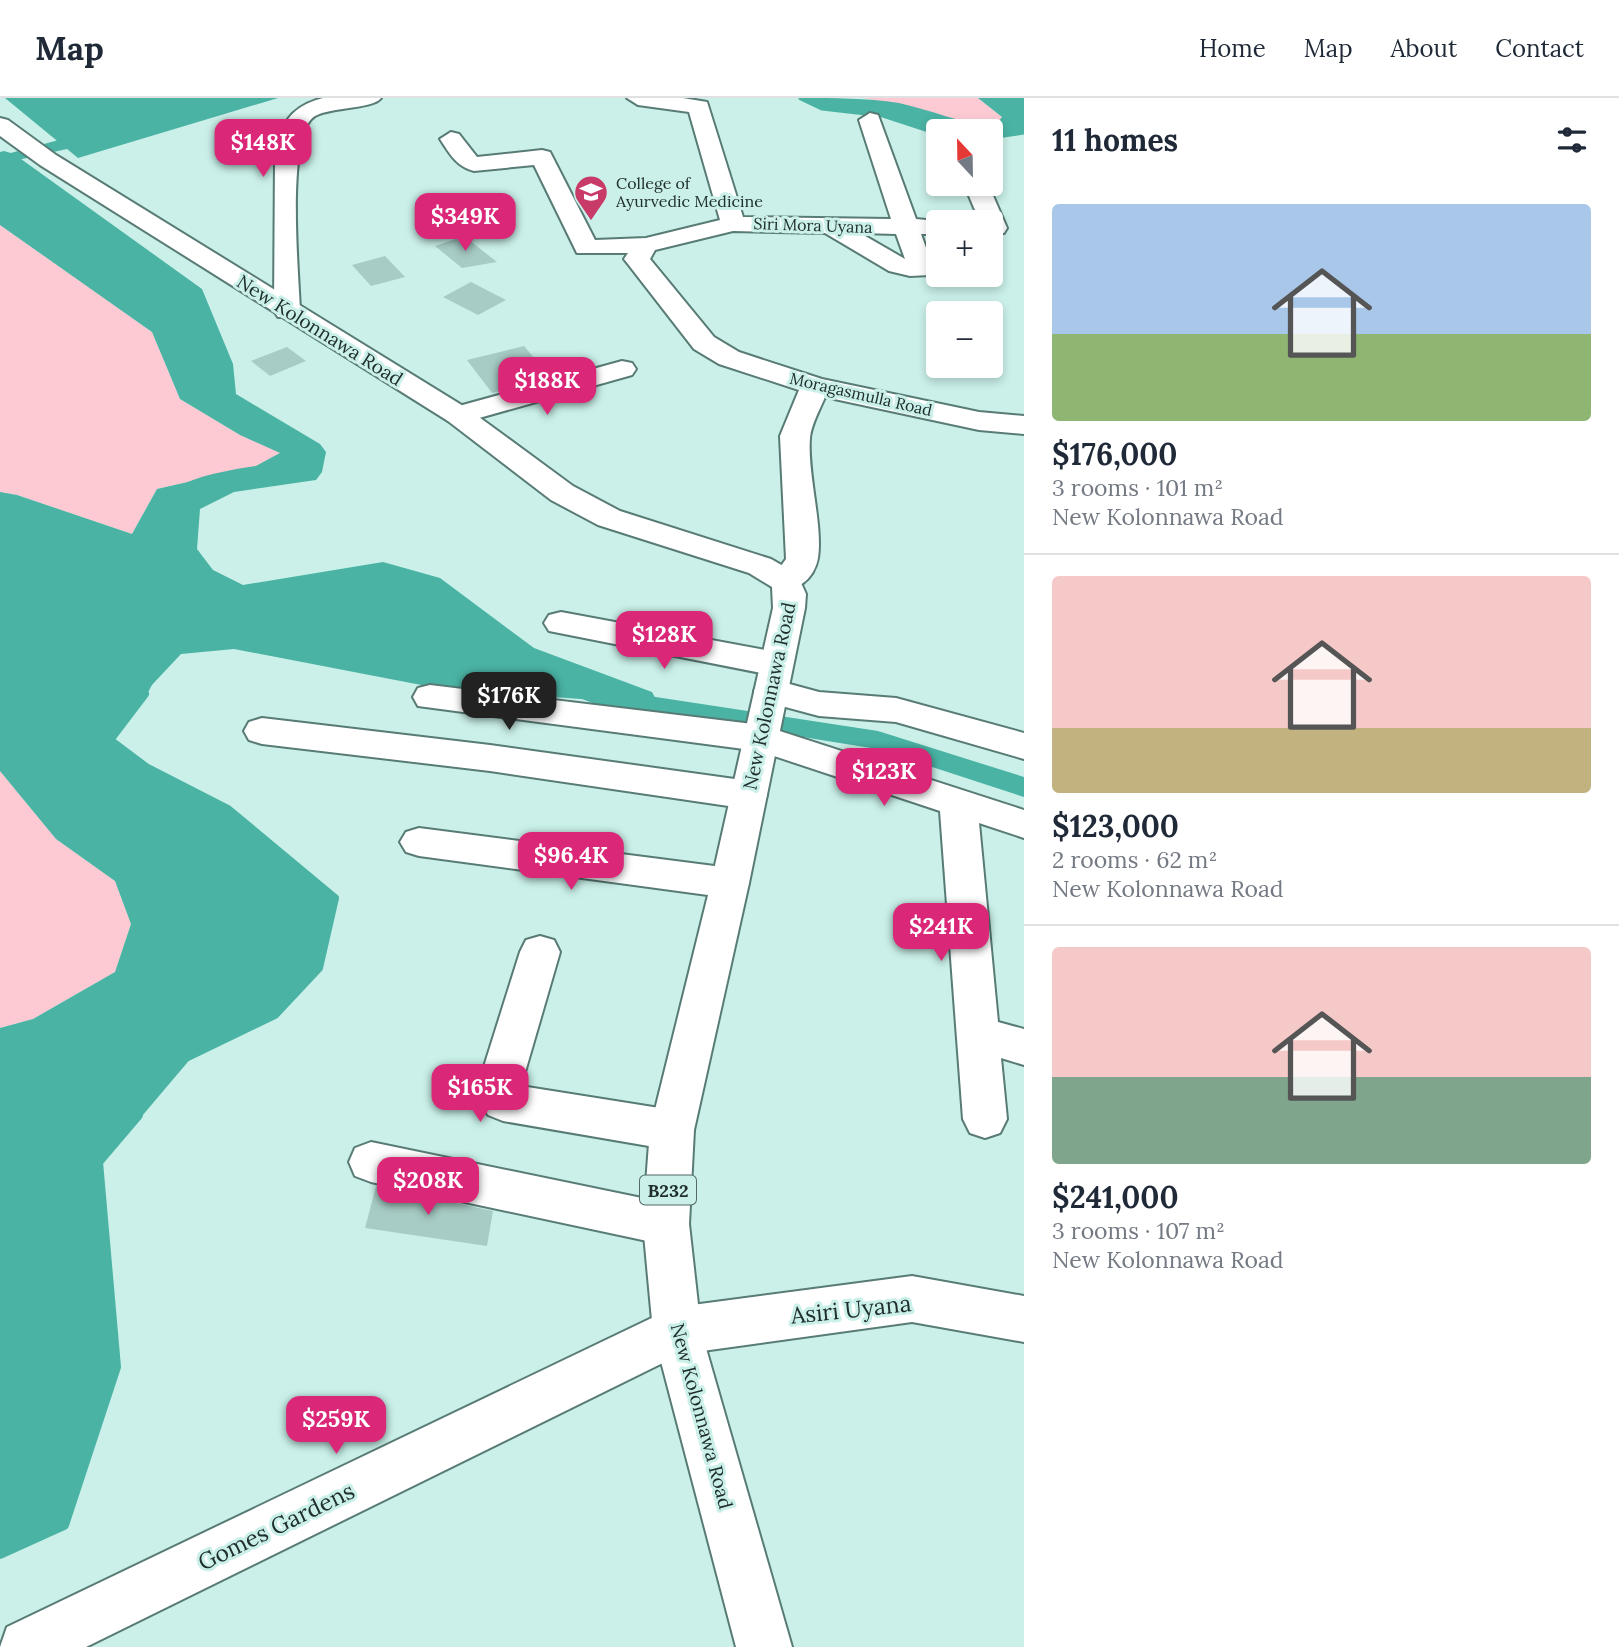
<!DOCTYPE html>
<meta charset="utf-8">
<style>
body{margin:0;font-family:Lora,serif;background:#f6f6f7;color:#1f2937;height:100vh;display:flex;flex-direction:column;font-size:26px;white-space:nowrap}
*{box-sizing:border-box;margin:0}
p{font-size:23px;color:#747a83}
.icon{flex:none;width:38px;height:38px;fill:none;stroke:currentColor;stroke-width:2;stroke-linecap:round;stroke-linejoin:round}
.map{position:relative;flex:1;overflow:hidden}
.panel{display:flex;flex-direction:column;background:#fff;width:595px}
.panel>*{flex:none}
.needle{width:46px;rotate:338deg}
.fabs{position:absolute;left:926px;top:21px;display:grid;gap:14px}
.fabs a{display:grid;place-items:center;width:77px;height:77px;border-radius:7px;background:#fff;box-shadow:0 4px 10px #0003;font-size:35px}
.price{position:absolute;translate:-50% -60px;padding:0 16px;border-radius:14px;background:#db2777;color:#fff;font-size:23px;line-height:46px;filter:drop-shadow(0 2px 4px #0008)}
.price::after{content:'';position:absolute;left:50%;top:42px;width:21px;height:16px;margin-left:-10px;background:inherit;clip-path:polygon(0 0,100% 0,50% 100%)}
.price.on{background:#222;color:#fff}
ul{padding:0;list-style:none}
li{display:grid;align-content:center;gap:14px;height:371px;padding:0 28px}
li+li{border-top:2px solid #e0e1e3}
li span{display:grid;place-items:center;height:217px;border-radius:7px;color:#555}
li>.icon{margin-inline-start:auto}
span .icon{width:126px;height:126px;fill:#fffc;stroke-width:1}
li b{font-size:30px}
h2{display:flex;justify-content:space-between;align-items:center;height:84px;padding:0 28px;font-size:30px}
header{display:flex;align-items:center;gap:42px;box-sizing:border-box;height:98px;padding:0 35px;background:#fff;border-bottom:2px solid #e0e1e3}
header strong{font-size:33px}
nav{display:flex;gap:38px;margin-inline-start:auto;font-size:24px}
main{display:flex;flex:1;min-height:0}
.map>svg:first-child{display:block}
</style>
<header>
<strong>Map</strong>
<nav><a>Home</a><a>Map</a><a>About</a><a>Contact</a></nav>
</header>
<main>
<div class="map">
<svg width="1024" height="1549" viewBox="0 0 1024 1549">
<rect width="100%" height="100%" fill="#caf0e9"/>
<!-- green -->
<g fill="#fdcad4">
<path d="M863 0H978L1002 19 994 29C949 24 908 7 863 0Z"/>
<polygon points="0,127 152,234 180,301 240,337 281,355 254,369 157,391 132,436 17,397 0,394"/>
<polygon points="0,673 56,741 115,783 131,826 115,874 33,921 0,930"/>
</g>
<!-- water -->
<g fill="#4ab3a4">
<polygon points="5,0 278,0 78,60"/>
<path d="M801 0C834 0 866 0 899 5 931 12 960 25 994 29L1002 19 978 0H1024V34L991 39 990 33 938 35 883 17 822 10Z"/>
<polygon points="0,59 190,198 215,266 219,301 307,354 303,374 225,383 181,405 177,452 199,481 238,501 383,477 425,490 519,560 636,605 442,591 234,551 181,556 150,589 110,642 146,669 228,711 335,800 319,870 275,917 186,960 98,1064 116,1269 64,1427 0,1456 0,930 33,921 115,874 131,826 115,783 56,741 0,673 0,394 17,397 132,436 157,391 254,369 280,355 240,337 180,301 152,234 0,127"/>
</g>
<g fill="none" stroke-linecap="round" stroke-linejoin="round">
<!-- stream-far3 -->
<g stroke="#4ab3a4" stroke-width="5">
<polyline points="801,0 822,10 883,17 938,35"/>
<polyline points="990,39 1024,34"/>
</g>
<!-- stream-far2 -->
<polyline stroke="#4ab3a4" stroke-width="6" points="143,598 152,580"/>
<!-- stream-far1 -->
<polyline stroke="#4ab3a4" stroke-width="8" points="136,1019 186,960 275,917 319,870 335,800 228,711 146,669 110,642 145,596"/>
<!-- stream -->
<polyline stroke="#4ab3a4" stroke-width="10" points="0,1456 64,1427 116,1269 98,1064 138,1017"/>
<!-- canal -->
<g fill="#4ab3a4" fill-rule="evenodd">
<polygon points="95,25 103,30 101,33 67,51 0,66 0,54 7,56 55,43"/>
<polygon points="636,596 878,633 1024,679 1024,699 877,651 627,611 623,605 627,599"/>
</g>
<!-- river -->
<path fill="#4ab3a4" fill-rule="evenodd" d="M4 53 14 56 202 191 233 266 236 296 320 346 326 354 322 374 316 382 234 394 200 411 197 451 213 472 243 487 383 464 440 480 534 550 652 594 658 605 652 616 636 621 620 616 504 570 410 500 382 490 238 515 185 490 157 452C158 438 157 416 163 403 177 375 258 368 286 364L287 358 206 309 201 301 197 266 175 203 0 73V54Z"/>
</g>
<!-- building -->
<g fill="#a7ccc5">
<polygon points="464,138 497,164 462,170 435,148"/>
<polygon points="385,158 405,179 371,188 352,167"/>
<polygon points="471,184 506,202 478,217 443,199"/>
<polygon points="524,248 551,280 492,295 467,262"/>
<polygon points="287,249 306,263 270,278 251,263"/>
<polygon points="376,1088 493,1113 487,1148 365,1130"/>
</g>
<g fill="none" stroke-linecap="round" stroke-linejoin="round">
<!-- minor casing -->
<g stroke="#587b75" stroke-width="4">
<g id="minor">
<path d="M323 0H381C373 11 331 9 315 18 285 36 299 178 300 213L296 219H278L274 213 275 59C280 27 289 9 323 0Z"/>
<path d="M627 0H683L707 4 743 119 891 121 859 22 870 15 878 17 916 121 947 124H938V136H921L934 172 930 177 910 178 889 173 825 135 733 133 655 152 650 161 714 239 739 254 822 281 979 314 1024 318V336L979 332 825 299C820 311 811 327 810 340 807 375 823 427 818 460 814 482 795 496 775 490L770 483 786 461 780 338 799 292 719 266 694 251 628 166 624 161 628 155H577L534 67 474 73C456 68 450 56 440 41L451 34 459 36 477 59 542 52 550 54 595 142 646 140 720 122 689 14 638 7ZM860 135 896 136 905 161Z"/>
<polygon points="964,86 988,86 1007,130 1004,135 990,136 990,124 980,124"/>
<polygon points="622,263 632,265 636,271 632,277 458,326 448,323 444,317 448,311"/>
<polygon points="561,514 776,554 788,558 793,566 788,574 776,578 549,533 544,525 549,517"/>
<polygon points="771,581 819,594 896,600 1024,635 1024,661 896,624 819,618 759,602 754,593 759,584"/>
<polygon points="430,587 761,627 1024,712 1024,740 979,725 998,924 1024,931 1024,967 1001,960 1007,1021 1000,1035 985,1040 970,1035 963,1021 940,713 759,653 418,608 413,599 418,590"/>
<polygon points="262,620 490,647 749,683 762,687 767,697 762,707 749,711 490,673 262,646 249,642 244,633 249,624"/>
<polygon points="419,730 730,770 744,774 749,785 744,796 730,800 419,758 406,754 400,744 406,734"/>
<polygon points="540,838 554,842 560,854 521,988 672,1012 688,1018 694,1032 688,1046 672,1052 503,1023 488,1017 476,994 520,854 526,842"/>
<polygon points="371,1044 666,1105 682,1111 689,1126 682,1141 666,1147 371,1084 355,1078 349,1064 355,1050"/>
<polygon points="912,1178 1024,1198 1024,1244 912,1224 681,1256 86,1549 0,1549 7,1529 660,1216 677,1209"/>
</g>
</g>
<!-- major casing -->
<g stroke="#587b75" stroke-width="4">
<polygon id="major" points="0,20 8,22 56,57 468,311 573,388 620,413 771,461 797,476 806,496 805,510 749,785 694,1032 689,1126 701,1233 792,1549 736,1549 653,1233 643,1126 650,1032 711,785 773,510 772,489 749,475 598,427 551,402 448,323 40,67 0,38"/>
</g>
<!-- minor -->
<use href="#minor" fill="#fff" fill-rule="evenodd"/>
<!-- major -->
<use href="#major" fill="#fff" fill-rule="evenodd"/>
</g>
<!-- icons -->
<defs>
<g id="school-pin" transform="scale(1.75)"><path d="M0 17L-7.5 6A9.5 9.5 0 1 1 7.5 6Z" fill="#c83a68" stroke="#caf0e9"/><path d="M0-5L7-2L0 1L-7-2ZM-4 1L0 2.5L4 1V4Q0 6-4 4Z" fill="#fff"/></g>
</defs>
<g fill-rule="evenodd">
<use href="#school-pin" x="591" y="94"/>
</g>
<g text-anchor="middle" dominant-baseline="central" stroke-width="6" stroke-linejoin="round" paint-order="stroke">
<!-- far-poi labels -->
<g font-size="16" fill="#202f2d" stroke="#caf0e9" text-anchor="start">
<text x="616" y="85">College of<tspan x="616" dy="18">Ayurvedic Medicine</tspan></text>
</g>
<!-- far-street labels -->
<g font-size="16" fill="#202f2d" stroke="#caf0e9">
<text transform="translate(813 127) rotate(2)">Siri Mora Uyana</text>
<text transform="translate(861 296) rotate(13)">Moragasmulla Road</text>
</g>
<!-- shield labels -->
<rect fill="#caf0e9" stroke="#536965" stroke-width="2" x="640" y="1077.5" width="56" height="29" rx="5"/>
<g font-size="18" font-weight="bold" fill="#202f2d">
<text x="668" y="1092">B232</text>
</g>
<!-- street labels -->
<g font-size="19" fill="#202f2d" stroke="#caf0e9">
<text transform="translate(320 232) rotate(32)">New Kolonnawa Road</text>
<text transform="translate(769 598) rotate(-78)">New Kolonnawa Road</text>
<text transform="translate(702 1318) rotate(75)">New Kolonnawa Road</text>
</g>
<!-- near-street labels -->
<g font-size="23" fill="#202f2d" stroke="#caf0e9">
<text transform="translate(851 1211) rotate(-6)">Asiri Uyana</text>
<text transform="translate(276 1428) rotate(-26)">Gomes Gardens</text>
</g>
</g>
</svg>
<div class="fabs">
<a><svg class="needle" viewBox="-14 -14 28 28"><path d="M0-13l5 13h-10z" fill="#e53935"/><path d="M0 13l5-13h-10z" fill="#747a83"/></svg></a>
<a>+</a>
<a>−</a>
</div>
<b class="price" style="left:263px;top:81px">$148K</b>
<b class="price" style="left:465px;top:155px">$349K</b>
<b class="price" style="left:547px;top:319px">$188K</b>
<b class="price" style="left:664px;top:573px">$128K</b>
<b class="price on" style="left:509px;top:634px">$176K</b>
<b class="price" style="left:884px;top:710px">$123K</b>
<b class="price" style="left:571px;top:794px">$96.4K</b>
<b class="price" style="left:941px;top:865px">$241K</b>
<b class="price" style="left:480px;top:1026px">$165K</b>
<b class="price" style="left:428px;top:1119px">$208K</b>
<b class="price" style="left:336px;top:1358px">$259K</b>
</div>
<section class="panel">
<h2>11 homes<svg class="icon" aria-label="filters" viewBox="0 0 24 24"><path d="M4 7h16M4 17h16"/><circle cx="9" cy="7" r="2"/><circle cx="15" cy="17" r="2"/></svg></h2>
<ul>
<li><span style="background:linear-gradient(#a9c7e8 60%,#8fb573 0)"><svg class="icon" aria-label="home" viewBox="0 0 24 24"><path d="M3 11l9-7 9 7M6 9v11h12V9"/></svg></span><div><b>$176,000</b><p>3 rooms · 101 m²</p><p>New Kolonnawa Road</p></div></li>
<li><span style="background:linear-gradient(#f6c9c9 70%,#c2b280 0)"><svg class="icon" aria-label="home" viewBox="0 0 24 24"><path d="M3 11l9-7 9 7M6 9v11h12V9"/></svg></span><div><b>$123,000</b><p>2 rooms · 62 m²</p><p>New Kolonnawa Road</p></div></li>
<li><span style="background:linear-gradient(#f6c9c9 60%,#7fa58c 0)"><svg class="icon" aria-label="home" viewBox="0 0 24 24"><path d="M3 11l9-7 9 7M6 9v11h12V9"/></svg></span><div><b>$241,000</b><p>3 rooms · 107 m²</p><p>New Kolonnawa Road</p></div></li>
</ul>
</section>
</main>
